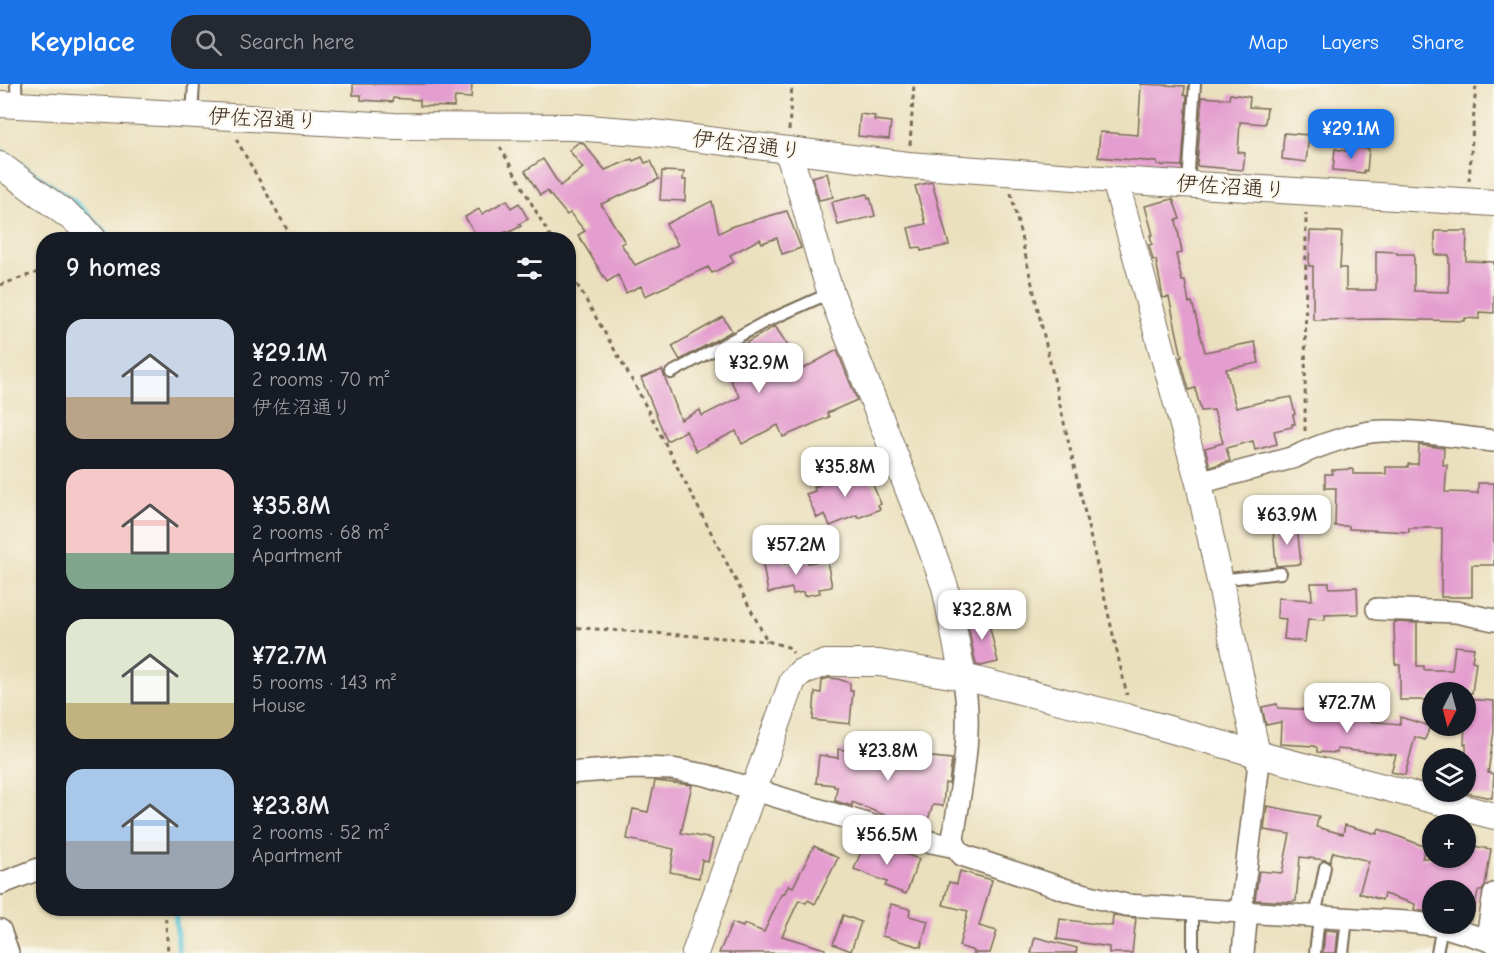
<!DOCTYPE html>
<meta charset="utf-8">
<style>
body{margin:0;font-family:"Comic Neue","Klee One",sans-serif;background:#242831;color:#f1f3f6;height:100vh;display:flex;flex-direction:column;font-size:22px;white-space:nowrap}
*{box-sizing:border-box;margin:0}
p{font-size:20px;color:#9ea1a6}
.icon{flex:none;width:33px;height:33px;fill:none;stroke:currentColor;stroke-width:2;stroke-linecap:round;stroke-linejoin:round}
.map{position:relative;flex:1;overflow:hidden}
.side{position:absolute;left:36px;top:148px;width:540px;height:684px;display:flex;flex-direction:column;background:#171b24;border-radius:24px;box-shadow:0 2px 4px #0004}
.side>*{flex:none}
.needle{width:39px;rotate:186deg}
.fabs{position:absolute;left:1422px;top:598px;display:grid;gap:12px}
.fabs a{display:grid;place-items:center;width:54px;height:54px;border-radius:50%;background:#171b24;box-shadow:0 2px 4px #0004;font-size:30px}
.price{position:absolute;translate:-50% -51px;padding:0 14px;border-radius:12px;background:#fff;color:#222;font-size:20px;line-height:39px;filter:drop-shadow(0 2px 3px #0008)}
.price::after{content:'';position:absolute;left:50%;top:36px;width:18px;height:14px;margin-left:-9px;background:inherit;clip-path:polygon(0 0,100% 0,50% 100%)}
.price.selected{background:#1a73e8;color:#fff}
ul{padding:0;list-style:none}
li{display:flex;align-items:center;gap:18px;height:150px;padding:0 30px}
li span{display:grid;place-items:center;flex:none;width:168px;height:120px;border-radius:18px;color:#555}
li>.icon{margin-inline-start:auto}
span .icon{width:72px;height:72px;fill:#fffc;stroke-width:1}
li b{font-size:26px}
h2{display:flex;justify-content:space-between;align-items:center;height:72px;padding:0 30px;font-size:26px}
header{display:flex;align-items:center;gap:36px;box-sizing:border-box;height:84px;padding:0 30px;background:#1a73e8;color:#fff}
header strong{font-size:28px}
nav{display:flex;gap:33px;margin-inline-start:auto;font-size:21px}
.search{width:420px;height:54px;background:#242831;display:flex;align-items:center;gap:15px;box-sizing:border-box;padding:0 21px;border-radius:24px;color:#9ea1a6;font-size:22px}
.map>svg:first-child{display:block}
</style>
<header>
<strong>Keyplace</strong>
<div class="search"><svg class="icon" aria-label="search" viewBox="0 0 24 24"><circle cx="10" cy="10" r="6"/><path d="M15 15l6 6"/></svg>Search here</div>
<nav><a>Map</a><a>Layers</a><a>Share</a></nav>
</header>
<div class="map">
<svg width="1494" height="869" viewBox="0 0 1494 869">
<rect width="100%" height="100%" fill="#fbf7ec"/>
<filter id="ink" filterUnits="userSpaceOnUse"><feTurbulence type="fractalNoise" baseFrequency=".0167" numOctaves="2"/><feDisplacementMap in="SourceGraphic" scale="12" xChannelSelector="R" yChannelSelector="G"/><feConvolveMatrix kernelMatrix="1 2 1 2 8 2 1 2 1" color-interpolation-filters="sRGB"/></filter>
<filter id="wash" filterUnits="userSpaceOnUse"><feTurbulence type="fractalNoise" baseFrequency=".008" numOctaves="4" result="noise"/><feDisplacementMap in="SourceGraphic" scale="24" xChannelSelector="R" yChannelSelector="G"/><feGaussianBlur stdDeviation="1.35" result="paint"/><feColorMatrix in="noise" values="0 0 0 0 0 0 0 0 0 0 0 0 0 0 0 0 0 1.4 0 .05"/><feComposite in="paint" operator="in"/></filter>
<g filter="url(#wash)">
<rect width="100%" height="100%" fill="#eae0bd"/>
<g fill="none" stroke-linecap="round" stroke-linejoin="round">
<!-- stream -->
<g stroke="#60c8dc" stroke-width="5">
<polyline points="0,66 74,117 113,156"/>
<polyline points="175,825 179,869"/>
</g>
</g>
<g id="blocks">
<!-- building -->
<g fill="#e49dcf">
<polygon points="353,0 472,0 471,14 455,13 454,23 420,22 420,16 393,14 392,18 361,16 361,11 353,11"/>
<polygon points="1141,0 1185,2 1184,11 1187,12 1182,82 1157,81 1157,78 1098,73 1100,48 1138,51"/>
<polygon points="1230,10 1250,13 1249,23 1267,24 1265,40 1240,38 1238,68 1245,69 1243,86 1197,82 1202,13 1229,15"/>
<polygon points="860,30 875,32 874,36 891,38 889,55 858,52"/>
<polygon points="1284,49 1309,51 1306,78 1282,75"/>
<polygon points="579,58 583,59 605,86 632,75 633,77 642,73 645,79 651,77 659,95 601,120 625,158 621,160 635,181 678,161 666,140 712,117 719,149 733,142 787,127 801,164 782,170 777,154 762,159 760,155 730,171 734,178 712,189 708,183 645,212 641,202 626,209 618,191 607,198 578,151 585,147 570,129 567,131 547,107 540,111 525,87 543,75 560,102 583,84 569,66"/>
<polygon points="1346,63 1369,65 1367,87 1364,86 1364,89 1333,86 1335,65 1346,67"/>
<polygon points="662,87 684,88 683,96 686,96 685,117 660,116"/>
<polygon points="827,89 833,113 819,116 812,93"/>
<polygon points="932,98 949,161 921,167 920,163 913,164 908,144 926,140 915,102"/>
<polygon points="867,110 868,114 870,113 875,132 838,141 832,118"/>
<polygon points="1173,115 1180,135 1176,136 1182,169 1176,170 1182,197 1185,197 1189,219 1192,218 1205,268 1255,258 1259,279 1226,285 1236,324 1269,316 1270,317 1291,313 1295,330 1293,331 1295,340 1292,340 1292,343 1274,347 1277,360 1255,366 1253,357 1226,364 1230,377 1210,383 1205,364 1223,359 1214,326 1201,327 1195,304 1189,306 1180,273 1182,273 1169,213 1163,214 1156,176 1153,176 1149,161 1152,160 1150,151 1153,151 1145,122"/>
<polygon points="507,116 511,124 519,119 528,135 519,140 521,142 508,149 507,147 491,156 479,156 465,133 479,125 482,130"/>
<polygon points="1310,147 1342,148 1340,184 1346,184 1346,206 1376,206 1376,167 1397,168 1397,170 1414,170 1414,207 1449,208 1449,171 1435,171 1435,147 1467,147 1466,177 1494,178 1494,229 1479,228 1479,235 1465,234 1465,237 1383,235 1313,236 1313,182 1309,182"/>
<polygon points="723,233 732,247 680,276 672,262"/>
<polygon points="775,242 803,285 837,266 857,316 827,329 829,333 783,353 778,341 742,360 736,347 696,367 685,345 686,347 667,357 641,294 662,286 681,336 700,326 702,332 740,313 717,273 740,260 741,262"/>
<polygon points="1419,361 1444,364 1443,381 1447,381 1445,408 1478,409 1478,399 1494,399 1494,481 1472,481 1472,513 1441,513 1442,444 1409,444 1409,448 1349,445 1349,442 1335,442 1336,404 1325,404 1325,390 1332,390 1332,386 1353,385 1353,390 1386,390 1386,383 1408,383 1408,380 1418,380"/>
<polygon points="866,384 881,420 878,421 880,425 858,434 857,431 830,442 825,430 817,434 806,410 815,407 814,403"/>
<polygon points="1297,442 1301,480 1276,482 1273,444"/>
<polygon points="783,471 784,480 808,476 808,479 827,476 832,503 819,505 820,509 804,512 803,508 793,510 792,504 768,509 762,475"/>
<polygon points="1311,499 1329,499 1329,504 1357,503 1358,530 1325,531 1325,536 1308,535 1305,558 1284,555 1286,535 1277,534 1278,514 1312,516"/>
<polygon points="987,531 998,578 981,582 976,581 967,536"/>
<polygon points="1394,538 1417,539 1417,582 1424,582 1424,586 1452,586 1455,562 1474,564 1472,577 1476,578 1472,609 1432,609 1432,616 1400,616 1400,581 1395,580"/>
<polygon points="829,594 838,595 850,599 850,607 853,607 850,640 813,636 815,608 821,609 822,596"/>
<polygon points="1466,615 1494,617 1494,647 1488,689 1494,690 1492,714 1466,709 1466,660 1464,660"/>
<polygon points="1277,620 1278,624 1316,626 1317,631 1310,632 1400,640 1400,633 1430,642 1425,656 1415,653 1405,691 1391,688 1396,671 1337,665 1337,669 1317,668 1317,664 1314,662 1280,660 1281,638 1266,641 1262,623"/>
<polygon points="908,661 922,663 922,672 952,675 949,700 945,699 943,722 933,721 925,744 894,735 852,718 852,722 835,717 837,703 834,703 834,701 816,699 819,671 838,674 838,665 904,674 905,671 907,671"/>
<polygon points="655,697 692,701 681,749 713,755 708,778 702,776 699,794 670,788 674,765 627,755 633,725 648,728"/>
<polygon points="1267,722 1319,732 1316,743 1343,750 1345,741 1377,750 1379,745 1426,763 1422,774 1466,774 1466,761 1491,765 1485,802 1482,807 1478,807 1472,836 1466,835 1466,807 1432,807 1432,828 1414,826 1415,820 1384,810 1382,816 1359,809 1369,777 1333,768 1330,778 1326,776 1300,773 1296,817 1292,818 1255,816 1259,787 1282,789 1290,750 1264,746"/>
<polygon points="866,756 919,775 906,810 885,802 887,798 854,785"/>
<polygon points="814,762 838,774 815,820 808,816 806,819 799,816 782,852 825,865 825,869 719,869 732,839 743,843 744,840 764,848 782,809 784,810 789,801 793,803"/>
<polygon points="960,787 992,796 979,842 997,847 990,869 973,869 974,867 959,862 968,827 943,821 949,798 957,800"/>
<polygon points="891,820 910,825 909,832 928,837 921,863 882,852"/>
<polygon points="843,831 861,838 851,867 833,860"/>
<polygon points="1113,831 1136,834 1132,869 1109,869 1109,863 1057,855 1060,835 1112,842"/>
<polygon points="1325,846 1338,847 1336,869 1323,869"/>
<polygon points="1035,853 1077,864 1076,869 1031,869"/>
</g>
</g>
</g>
<g filter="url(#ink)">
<use href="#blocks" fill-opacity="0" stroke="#786a56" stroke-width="1.5"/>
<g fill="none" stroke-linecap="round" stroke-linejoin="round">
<!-- service casing -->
<g stroke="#786a56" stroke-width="14">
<g id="service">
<polyline points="16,0 17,21"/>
<polyline points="192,30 194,0"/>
<polyline points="1188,100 1195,0"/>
<polyline points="671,289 765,238 830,209"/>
<polyline points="1219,496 1281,489"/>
<polyline points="1193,825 1193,869"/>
<polyline points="1315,833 1325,783"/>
<polyline points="1315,869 1319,834"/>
<polyline points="1343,869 1347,835"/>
<polyline points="1437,869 1442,842"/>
</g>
</g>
<!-- minor casing -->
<g stroke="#786a56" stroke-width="24">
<g id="minor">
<path d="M1199 399 1295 373C1316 362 1360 347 1383 347 1420 346 1458 353 1494 357"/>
<polyline points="1377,525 1456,528 1494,536"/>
<path d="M963 593C974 647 961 701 953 755L956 763 962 771 1070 807 1126 821 1407 838 1442 842 1494 858"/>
<polyline points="568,689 635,684 672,685 706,691 916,755 956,763"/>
<polyline points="0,800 44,783"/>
<polyline points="1241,827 1258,687 1257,670"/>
<polyline points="0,846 8,869"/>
<polyline points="1487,854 1494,810"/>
<polyline points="1243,869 1247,827"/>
</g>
</g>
<!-- tertiary casing -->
<g stroke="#786a56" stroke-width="28">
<g id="tertiary">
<polyline points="0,20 394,42 573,43 653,49 908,81 1115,96 1494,119"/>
<path d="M787 66C805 112 814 162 831 209L927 453 945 503 963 593"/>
<polyline points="0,81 81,141 94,156"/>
<polyline points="1115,96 1199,399 1257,670"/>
<polyline points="695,869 793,596 801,588 826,579 879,579 963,593 1126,633 1257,670 1494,732"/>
</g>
</g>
<!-- path -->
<g stroke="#786a56" stroke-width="3" stroke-dasharray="4.5 4.5" stroke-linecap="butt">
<polyline points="789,46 792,0"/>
<polyline points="236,55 293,156"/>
<polyline points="910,61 914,0"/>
<polyline points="500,63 552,156"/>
<polyline points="1469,97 1476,0"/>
<polyline points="1011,109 1127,611"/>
<polyline points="568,185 636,303 767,557 788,563 793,569"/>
<polyline points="0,201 44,186"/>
<polyline points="1305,347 1306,129"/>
<polyline points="568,543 767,557"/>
<polyline points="165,825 168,869"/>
</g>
<!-- service -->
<use href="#service" stroke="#fff" stroke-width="10"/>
<!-- minor -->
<use href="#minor" stroke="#fff" stroke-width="21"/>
<!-- tertiary -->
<use href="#tertiary" stroke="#fff" stroke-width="26"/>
</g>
</g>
<g text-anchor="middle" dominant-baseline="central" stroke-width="4.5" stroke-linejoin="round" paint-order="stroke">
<!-- street labels -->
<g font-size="22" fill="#3b2a1e" stroke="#fbf7ec">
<text transform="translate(263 35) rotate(3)">伊佐沼通り</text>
<text transform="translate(747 61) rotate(7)">伊佐沼通り</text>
<text transform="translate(1231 103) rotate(4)">伊佐沼通り</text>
</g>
</g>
</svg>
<div class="fabs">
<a><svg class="needle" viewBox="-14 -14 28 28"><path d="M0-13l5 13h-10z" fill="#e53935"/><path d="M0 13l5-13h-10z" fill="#9ea1a6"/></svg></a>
<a><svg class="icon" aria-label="layers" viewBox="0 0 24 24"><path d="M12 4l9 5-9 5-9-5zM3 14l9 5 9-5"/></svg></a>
<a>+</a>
<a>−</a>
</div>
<b class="price selected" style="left:1351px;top:76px">¥29.1M</b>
<b class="price" style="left:759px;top:310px">¥32.9M</b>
<b class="price" style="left:845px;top:414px">¥35.8M</b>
<b class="price" style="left:1287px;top:462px">¥63.9M</b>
<b class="price" style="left:796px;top:492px">¥57.2M</b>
<b class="price" style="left:982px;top:557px">¥32.8M</b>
<b class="price" style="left:1347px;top:650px">¥72.7M</b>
<b class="price" style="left:888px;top:698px">¥23.8M</b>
<b class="price" style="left:887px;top:782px">¥56.5M</b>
<section class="side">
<h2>9 homes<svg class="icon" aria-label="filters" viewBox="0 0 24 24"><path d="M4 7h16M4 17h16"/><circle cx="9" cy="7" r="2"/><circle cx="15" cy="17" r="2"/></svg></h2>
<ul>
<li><span style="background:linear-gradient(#c9d6e8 65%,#b9a48a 0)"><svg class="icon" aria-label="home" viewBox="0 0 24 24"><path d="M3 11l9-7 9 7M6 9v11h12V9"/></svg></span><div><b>¥29.1M</b><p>2 rooms · 70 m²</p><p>伊佐沼通り</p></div></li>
<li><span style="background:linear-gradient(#f6c9c9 70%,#7fa58c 0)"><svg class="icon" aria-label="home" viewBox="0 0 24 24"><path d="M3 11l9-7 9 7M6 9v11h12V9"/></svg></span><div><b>¥35.8M</b><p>2 rooms · 68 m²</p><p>Apartment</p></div></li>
<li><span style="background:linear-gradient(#dfe7d0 70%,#c2b280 0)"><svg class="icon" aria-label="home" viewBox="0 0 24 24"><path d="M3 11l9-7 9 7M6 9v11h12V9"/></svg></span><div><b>¥72.7M</b><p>5 rooms · 143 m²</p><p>House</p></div></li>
<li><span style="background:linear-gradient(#a9c7e8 60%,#9aa5b1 0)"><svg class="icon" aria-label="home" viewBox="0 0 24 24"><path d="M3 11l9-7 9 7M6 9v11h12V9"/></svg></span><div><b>¥23.8M</b><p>2 rooms · 52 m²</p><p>Apartment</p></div></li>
</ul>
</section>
</div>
